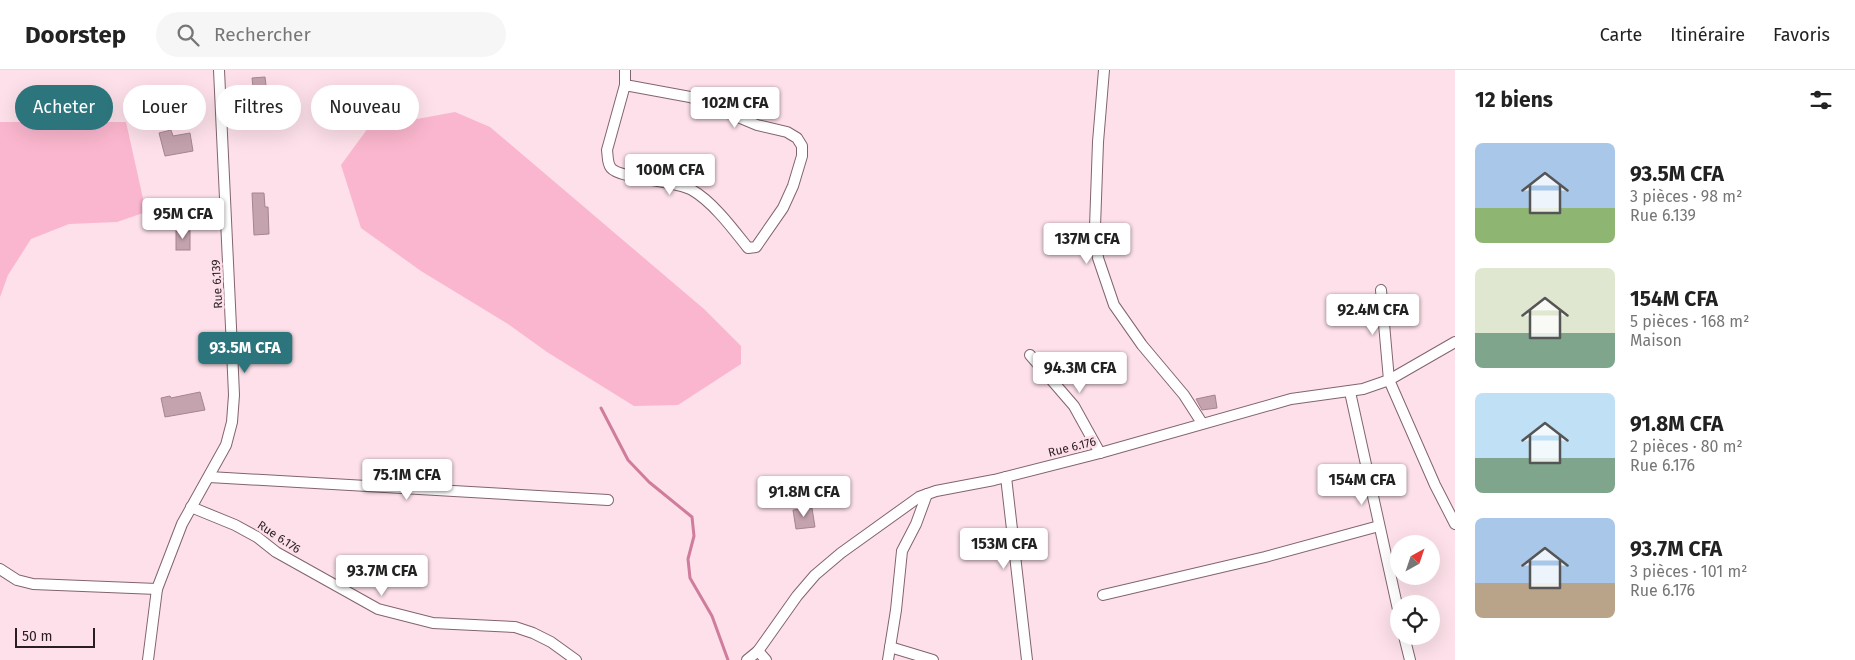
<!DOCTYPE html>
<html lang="fr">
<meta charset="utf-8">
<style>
body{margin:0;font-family:"Fira Sans",sans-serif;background:#f6f6f6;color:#222;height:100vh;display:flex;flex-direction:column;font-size:19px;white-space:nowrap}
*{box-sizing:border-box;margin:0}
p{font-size:16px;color:#767676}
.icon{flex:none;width:28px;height:28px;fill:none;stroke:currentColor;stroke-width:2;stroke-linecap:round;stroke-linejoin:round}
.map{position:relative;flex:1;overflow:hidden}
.sheet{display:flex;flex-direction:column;background:#fff;width:400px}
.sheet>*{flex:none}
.guide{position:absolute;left:15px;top:15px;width:475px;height:45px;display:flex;gap:10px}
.needle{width:32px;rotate:40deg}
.buttons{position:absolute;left:1390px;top:465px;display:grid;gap:10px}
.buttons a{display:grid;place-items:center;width:50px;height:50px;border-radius:50%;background:#fff;box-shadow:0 5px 20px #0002;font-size:25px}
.scale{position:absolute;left:15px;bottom:12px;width:80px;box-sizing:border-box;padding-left:5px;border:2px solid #2a1e22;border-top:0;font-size:14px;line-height:18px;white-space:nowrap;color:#2a1e22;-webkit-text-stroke:4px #fde0e9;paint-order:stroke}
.price{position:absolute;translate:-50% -42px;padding:0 11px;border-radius:5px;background:#fff;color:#222;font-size:16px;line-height:32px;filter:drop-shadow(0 1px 2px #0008)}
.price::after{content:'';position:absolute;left:50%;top:30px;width:15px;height:11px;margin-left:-8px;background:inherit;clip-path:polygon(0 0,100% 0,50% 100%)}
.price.selected{background:#2c757d;color:#fff}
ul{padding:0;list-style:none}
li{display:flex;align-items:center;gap:15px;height:125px;padding:0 20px}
li span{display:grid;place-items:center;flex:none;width:140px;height:100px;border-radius:8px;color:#555}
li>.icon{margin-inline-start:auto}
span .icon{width:60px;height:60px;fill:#fffc;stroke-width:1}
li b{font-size:21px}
h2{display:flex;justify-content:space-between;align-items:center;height:60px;padding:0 20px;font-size:21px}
.tag{padding:0 18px;border-radius:22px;background:#fff;box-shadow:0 5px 20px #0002;font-size:18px;line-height:45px}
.tag.selected{background:#2c757d;color:#fff}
header{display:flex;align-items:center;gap:30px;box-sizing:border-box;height:70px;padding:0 25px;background:#fff;border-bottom:1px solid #e0e0e0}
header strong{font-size:24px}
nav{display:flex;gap:28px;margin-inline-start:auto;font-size:18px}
.search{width:350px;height:45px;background:#f6f6f6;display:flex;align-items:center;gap:12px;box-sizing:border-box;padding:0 18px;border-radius:28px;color:#767676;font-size:19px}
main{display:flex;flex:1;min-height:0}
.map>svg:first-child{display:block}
</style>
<header>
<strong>Doorstep</strong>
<div class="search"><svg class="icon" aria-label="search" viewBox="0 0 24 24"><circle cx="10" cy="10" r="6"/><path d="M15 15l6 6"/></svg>Rechercher</div>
<nav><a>Carte</a><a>Itinéraire</a><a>Favoris</a></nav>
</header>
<main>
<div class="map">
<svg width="1455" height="590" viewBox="0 0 1455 590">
<rect width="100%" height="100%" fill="#fde0e9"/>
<!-- green -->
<g fill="#fab6ce">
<polygon points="455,42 490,57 704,239 741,276 741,294 678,335 634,336 547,282 508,254 421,201 361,158 341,95 368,58"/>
<polygon points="0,52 126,52 146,142 117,152 69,154 31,169 8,205 0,227"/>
</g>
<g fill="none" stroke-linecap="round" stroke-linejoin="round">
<!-- stream -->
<polyline stroke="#d07c9c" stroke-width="3" points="601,338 628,390 649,412 692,447 694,466 688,489 690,508 712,546 728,590"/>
</g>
<!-- building -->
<g fill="#c4a2ae" stroke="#a58590">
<polygon points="265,7 269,40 259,41 258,26 254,26 252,8"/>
<polygon points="171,60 173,66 190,63 193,81 165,86 159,63"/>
<polygon points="252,123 264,123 265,137 268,137 269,164 254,165"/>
<rect x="176" y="161" width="14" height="19"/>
<polygon points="200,322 205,340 165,347 161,328 170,326 171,328"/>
<polygon points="1215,325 1217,338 1202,340 1196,329"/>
<polygon points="812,438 815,457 796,459 793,440"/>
</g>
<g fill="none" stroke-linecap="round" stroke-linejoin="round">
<!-- minor casing -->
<g stroke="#82646e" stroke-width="12">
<g id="minor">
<path d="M625 0V15L607 80C608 86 607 93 611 98 620 109 675 110 692 120 713 132 733 159 748 178L756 177 783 138 793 116 802 86V76L797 68 787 62 757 55 690 27 625 15"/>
<polyline points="1104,0 1098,72 1095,157 1098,188 1114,235 1142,275 1184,325 1202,353"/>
<polyline points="1381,220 1389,310 1435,415 1455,454"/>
<polyline points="1030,285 1074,336 1100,383"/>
<polyline points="1350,322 1399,544"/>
<polyline points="209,407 608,430"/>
<polyline points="1006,407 1027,590"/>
<polyline points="191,437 235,455 257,467 276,482 378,539 433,553 515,557 533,563 551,572 576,590"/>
<polyline points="0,499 17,510 33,514 157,519"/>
<polyline points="1103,525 1265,487 1379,456"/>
<polyline points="1404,566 1410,590"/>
<polyline points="890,577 933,590"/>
<polyline points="758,581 766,590"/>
<polyline points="148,590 157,519 182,454 226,375 232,352 234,325 231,257 219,0"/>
<polyline points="747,590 758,581 797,526 815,505 841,483 919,427 936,421 994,410 1100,383 1291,329 1363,319 1389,310 1455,272"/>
<polyline points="888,590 896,540 902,481 916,454 927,424"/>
</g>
</g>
<!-- minor -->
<use href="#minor" stroke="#fff" stroke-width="10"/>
</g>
<g text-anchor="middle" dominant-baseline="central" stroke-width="5" stroke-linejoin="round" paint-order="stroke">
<!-- street labels -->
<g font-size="12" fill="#2a1e22" stroke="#fde0e9">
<text transform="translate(217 214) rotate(-93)">Rue 6.139</text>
<text transform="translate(1072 377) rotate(-14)">Rue 6.176</text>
<text transform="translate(279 467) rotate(33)">Rue 6.176</text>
</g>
</g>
</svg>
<div class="buttons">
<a><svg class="needle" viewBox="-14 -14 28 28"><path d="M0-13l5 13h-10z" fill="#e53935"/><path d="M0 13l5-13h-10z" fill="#767676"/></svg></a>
<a><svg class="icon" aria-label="locate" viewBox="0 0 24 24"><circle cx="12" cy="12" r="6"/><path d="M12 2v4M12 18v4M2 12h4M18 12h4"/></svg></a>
</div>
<div class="scale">50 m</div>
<b class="price" style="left:735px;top:59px">102M CFA</b>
<b class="price" style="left:670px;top:126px">100M CFA</b>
<b class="price" style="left:183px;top:170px">95M CFA</b>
<b class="price" style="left:1087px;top:195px">137M CFA</b>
<b class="price" style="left:1373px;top:266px">92.4M CFA</b>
<b class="price selected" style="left:245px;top:304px">93.5M CFA</b>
<b class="price" style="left:1080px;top:324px">94.3M CFA</b>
<b class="price" style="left:407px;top:431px">75.1M CFA</b>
<b class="price" style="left:1362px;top:436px">154M CFA</b>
<b class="price" style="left:804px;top:448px">91.8M CFA</b>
<b class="price" style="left:1004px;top:500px">153M CFA</b>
<b class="price" style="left:382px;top:527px">93.7M CFA</b>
<div class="guide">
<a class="tag selected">Acheter</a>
<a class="tag">Louer</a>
<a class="tag">Filtres</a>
<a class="tag">Nouveau</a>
</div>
</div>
<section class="sheet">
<h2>12 biens<svg class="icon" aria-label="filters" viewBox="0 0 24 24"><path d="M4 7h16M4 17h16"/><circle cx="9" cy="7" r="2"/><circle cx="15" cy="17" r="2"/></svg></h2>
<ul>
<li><span style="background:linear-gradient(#a9c7e8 65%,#8fb573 0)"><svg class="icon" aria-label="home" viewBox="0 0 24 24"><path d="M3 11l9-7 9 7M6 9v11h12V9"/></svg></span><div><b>93.5M CFA</b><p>3 pièces · 98 m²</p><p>Rue 6.139</p></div></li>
<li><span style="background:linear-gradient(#dfe7d0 65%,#7fa58c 0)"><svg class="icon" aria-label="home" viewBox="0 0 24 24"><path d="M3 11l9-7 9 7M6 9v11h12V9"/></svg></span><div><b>154M CFA</b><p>5 pièces · 168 m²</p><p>Maison</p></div></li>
<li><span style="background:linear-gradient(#bfe0f5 65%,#7fa58c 0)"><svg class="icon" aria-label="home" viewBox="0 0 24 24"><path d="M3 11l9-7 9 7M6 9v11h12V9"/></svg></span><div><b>91.8M CFA</b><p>2 pièces · 80 m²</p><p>Rue 6.176</p></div></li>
<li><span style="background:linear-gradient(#a9c7e8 65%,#b9a48a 0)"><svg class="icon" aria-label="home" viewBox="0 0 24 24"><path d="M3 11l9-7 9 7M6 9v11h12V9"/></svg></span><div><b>93.7M CFA</b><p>3 pièces · 101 m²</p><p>Rue 6.176</p></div></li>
</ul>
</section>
</main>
